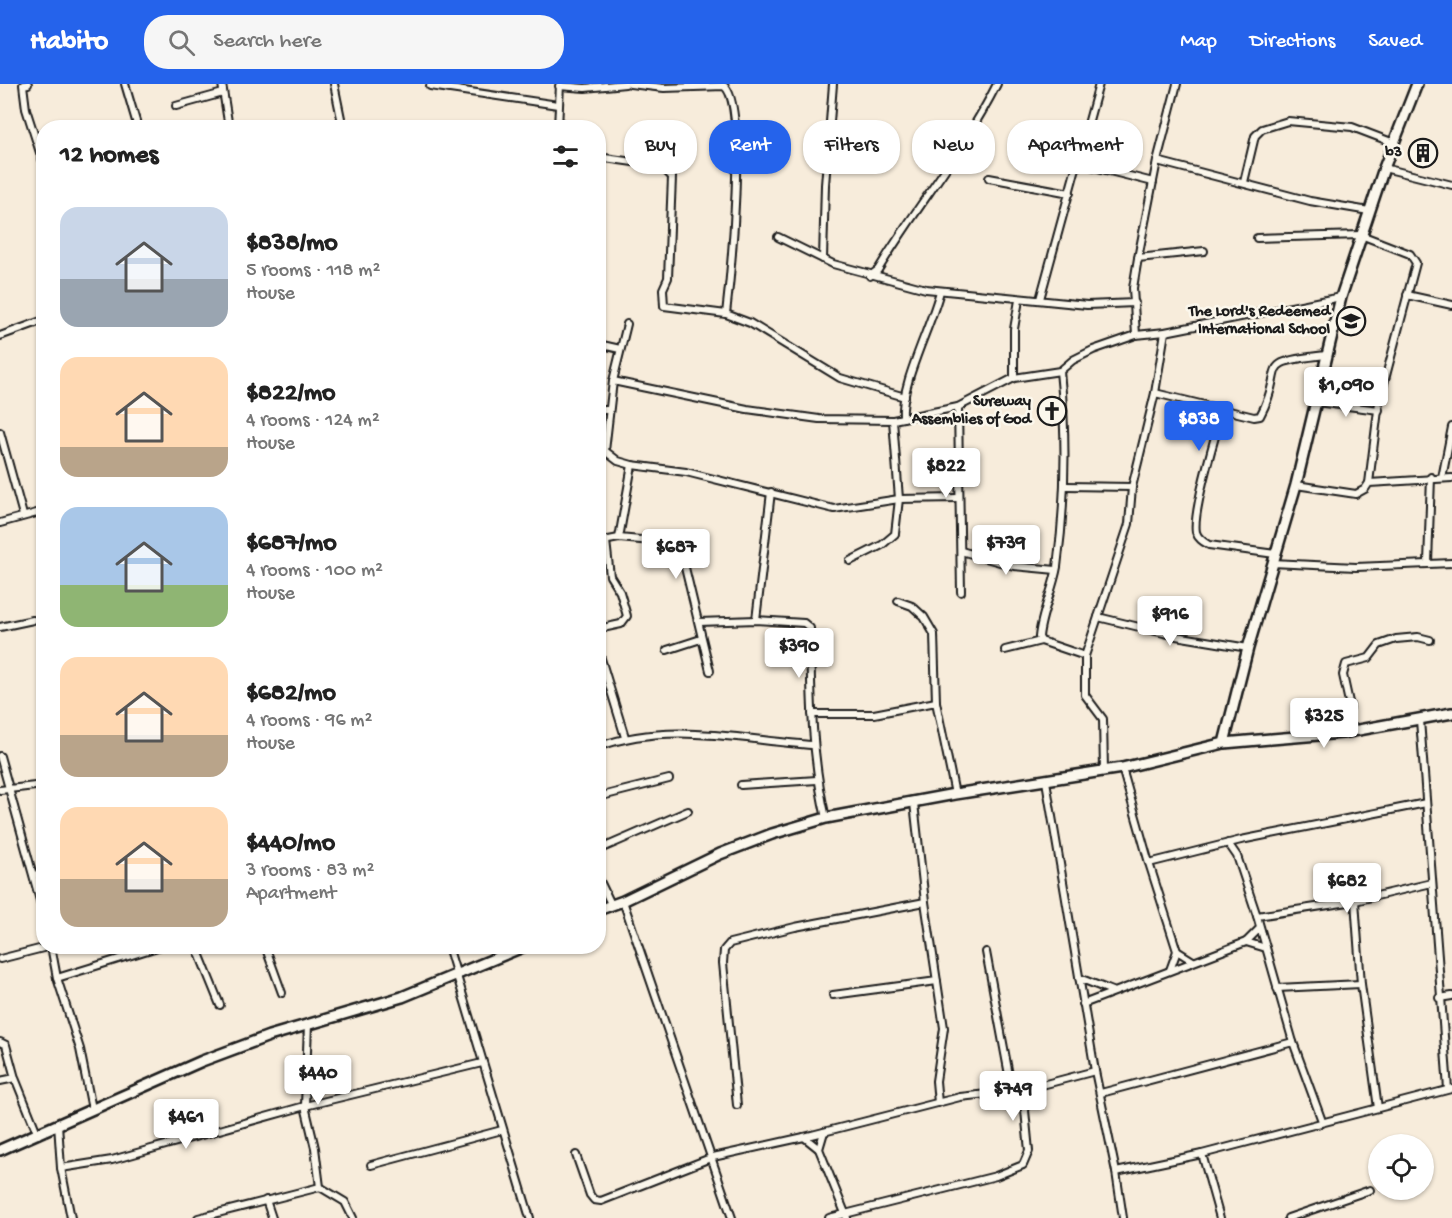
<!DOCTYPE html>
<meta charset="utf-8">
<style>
body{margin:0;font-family:"Gochi Hand",sans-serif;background:#f6f6f6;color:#222;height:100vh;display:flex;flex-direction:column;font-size:22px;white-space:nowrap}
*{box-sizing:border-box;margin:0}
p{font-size:20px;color:#767676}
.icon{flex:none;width:33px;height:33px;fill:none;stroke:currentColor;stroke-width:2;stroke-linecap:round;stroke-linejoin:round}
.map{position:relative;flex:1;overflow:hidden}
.sheet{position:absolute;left:36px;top:36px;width:570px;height:834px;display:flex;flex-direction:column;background:#fff;border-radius:24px;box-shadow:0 2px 4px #0004}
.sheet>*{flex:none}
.top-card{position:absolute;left:624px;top:36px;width:570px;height:54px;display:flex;gap:12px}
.controls{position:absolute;left:1368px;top:1050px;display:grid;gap:12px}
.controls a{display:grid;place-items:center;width:66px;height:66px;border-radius:50%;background:#fff;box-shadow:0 2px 4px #0004;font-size:30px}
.price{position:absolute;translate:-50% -51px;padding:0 14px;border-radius:6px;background:#fff;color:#222;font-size:20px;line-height:39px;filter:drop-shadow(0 2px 3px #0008)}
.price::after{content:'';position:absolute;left:50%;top:36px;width:18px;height:14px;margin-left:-9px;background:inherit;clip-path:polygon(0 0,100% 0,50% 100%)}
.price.active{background:#2563eb;color:#fff}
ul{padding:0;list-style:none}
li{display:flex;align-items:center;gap:18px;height:150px;padding:0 24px}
li span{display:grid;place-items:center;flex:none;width:168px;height:120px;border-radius:18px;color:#555}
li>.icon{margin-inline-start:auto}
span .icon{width:72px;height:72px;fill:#fffc;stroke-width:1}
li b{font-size:26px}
h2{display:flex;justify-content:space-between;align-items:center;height:72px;padding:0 24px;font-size:26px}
.pill{padding:0 21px;border-radius:24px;background:#fff;box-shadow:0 2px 4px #0004;font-size:21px;line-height:54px}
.pill.active{background:#2563eb;color:#fff}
header{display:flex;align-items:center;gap:36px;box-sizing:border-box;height:84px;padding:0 30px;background:#2563eb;color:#fff}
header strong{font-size:28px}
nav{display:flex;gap:33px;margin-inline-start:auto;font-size:21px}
.search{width:420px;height:54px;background:#f6f6f6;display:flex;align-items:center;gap:15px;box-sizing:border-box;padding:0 21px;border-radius:24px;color:#767676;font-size:22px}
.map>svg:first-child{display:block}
</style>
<header>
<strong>Habito</strong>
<div class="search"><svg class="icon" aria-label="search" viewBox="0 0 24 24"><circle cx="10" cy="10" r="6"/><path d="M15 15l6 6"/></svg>Search here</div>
<nav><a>Map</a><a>Directions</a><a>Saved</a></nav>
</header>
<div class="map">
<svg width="1452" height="1134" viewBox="0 0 1452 1134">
<rect width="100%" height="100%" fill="#f7ecdb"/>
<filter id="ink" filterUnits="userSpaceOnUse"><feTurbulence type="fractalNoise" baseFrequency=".0167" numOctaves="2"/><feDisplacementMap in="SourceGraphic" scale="12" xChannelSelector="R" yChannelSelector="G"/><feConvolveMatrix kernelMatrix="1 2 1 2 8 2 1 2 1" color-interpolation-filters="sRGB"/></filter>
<g filter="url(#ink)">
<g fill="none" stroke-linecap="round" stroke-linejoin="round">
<!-- street casing -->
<g stroke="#1c1c1c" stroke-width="10">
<g id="street">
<polyline points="28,0 23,1 26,25 44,81"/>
<polyline points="125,0 138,44"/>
<polyline points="222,0 229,44"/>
<polyline points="334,0 343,44"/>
<path d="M630 0 664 4 724 2C748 19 730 197 726 230"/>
<polyline points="430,2 558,21"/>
<polyline points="559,2 585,4 625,0"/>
<polyline points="176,22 223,9"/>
<polyline points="558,44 560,0"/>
<polyline points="598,73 661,82 672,93 668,194 663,205 664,222 726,230 750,239 840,294 905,313"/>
<polyline points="1157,77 1310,117 1369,127"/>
<polyline points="1078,79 1153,98"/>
<polyline points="1384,84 1452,101"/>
<polyline points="989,94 1070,109"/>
<polyline points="1244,98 1255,52 1262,45 1288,37 1352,43 1394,59"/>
<polyline points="778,153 833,180 926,205 1087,221 1135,219"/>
<polyline points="1257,154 1361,151 1410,170 1416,179 1379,318 1369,399"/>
<polyline points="1138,174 1204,167"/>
<polyline points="823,175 825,101 833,0"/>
<path d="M870 192 878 186C916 123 964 66 997 0"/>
<polyline points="1407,211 1452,221"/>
<polyline points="1040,215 1099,0"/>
<polyline points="627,240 613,297 605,367 618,377 632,381 686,388 834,425 899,415 958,414"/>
<polyline points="1136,251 1133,204 1138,174 1157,77 1177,0"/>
<polyline points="0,252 44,236"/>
<polyline points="598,260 620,265"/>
<path d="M1060 287C1067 353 1066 416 1057 483 1053 506 1041 530 1039 553L1041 557 1085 572"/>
<polyline points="1014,294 1014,245 1019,216"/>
<polyline points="613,297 747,325 819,335 893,336 958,323 1014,294 1060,287 1073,276 1093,266 1136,251 1165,248 1341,213"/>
<path d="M1155 309 1254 333 1260 332C1288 281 1252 279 1326 271"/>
<polyline points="1316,318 1379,326"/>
<polyline points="958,323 961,508"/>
<path d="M1223 325C1216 349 1192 428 1196 448 1198 455 1204 458 1209 461L1275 470"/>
<polyline points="598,326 609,326"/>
<path d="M903 334C900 300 931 243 940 207"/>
<polyline points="0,348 23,431"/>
<polyline points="1442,394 1452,343"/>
<polyline points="1296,401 1356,410 1365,405 1369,399 1452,394"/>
<polyline points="1066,402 1132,403"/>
<polyline points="0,439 44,427"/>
<polyline points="619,454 632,381"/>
<polyline points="598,458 619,454 673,459 681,467 710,587"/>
<polyline points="961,467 1014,482 1056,486"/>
<polyline points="850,477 882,461 895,450 899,415 893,336"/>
<polyline points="1272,479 1356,483 1452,479"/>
<polyline points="1428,479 1431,393"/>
<polyline points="898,517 912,522 924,533 934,550 936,618 955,710"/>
<polyline points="1098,533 1176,552 1248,564"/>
<polyline points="756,536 771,408"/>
<path d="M699 538 756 536 804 539 810 544C811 609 811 671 826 734"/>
<polyline points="0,543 33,536"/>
<polyline points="598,545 621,540 627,532 620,508 610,492 606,457"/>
<polyline points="598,565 625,653"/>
<polyline points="667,566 701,555"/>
<polyline points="1005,566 1041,557"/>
<polyline points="812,630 874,630 936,618"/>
<polyline points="1420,636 1448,1005"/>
<polyline points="1342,649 1350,623 1343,591 1346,580 1369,574 1379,561 1396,555 1418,553 1430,556"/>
<path d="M598 663C667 637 742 656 812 661"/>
<polyline points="0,672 44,831"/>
<polyline points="1122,684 1149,779 1241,756 1426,719"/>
<polyline points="1104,687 1103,635 1085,611 1085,572 1129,440 1132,403 1155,309 1165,248"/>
<polyline points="1046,697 1095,987 1116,1088 1123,1134"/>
<polyline points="741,701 817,696"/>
<polyline points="0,706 44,701"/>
<polyline points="598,713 669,695"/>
<polyline points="914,719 925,818 944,944 936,997 938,1019"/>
<polyline points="1228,759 1237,772 1257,832 1293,958 1322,1037"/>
<polyline points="598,766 688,727"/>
<polyline points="1149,779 1177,867 1170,886"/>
<polyline points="34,791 44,788"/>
<polyline points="598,793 611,820"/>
<polyline points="623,817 732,1134"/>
<polyline points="1355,817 1361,900 1378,1024"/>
<polyline points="1257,832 1355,817 1432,799"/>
<polyline points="1246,858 1266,864"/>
<polyline points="196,862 220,921"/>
<polyline points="265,862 282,909"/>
<polyline points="448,862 530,1134"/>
<polyline points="1177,867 1193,877"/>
<polyline points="986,868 1012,1007"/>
<polyline points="0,875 51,862 57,894 80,965 92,1025"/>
<polyline points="57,894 161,862"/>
<polyline points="1079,894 1112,907"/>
<polyline points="1277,904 1361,900"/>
<polyline points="833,911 937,897"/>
<polyline points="1439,914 1452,912"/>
<polyline points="1083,920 1246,858 1260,844"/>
<polyline points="308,940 305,1022 315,1064 320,1103"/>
<polyline points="0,958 6,961 15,994 38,1051"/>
<polyline points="0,997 15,994"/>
<polyline points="1101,1009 1293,958"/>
<polyline points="737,1021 723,879 724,866 730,859 795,843 925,818"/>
<polyline points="58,1040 61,1084 71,1134"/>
<polyline points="824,1048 819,1065 847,1134"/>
<polyline points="804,1053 819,1065"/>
<polyline points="1202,1070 1220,1134"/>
<polyline points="576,1071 590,1111 594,1116 601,1117 713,1073 804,1053 960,1013 1023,1006 1095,987"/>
<polyline points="371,1081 502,1046"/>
<polyline points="61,1084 112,1076 305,1022 482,979"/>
<polyline points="1116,1088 1202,1070 1451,1005"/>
<polyline points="266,1116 272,1134"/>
<polyline points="198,1134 320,1103 345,1118 353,1134"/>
<polyline points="829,1134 996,1092 1023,1081 1029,1067 1023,1006"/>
<polyline points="1288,1134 1370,1106"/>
</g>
</g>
<!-- secondary casing -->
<g stroke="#1c1c1c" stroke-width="14">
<g id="secondary">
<polyline points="1224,659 1342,649 1452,629"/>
<polyline points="598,826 623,817 720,770 772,750 826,734 955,710 1122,684 1224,659 1248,564 1296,401 1341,213 1384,84 1417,0"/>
<polyline points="0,1066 202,977 269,952 402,913 525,862"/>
</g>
</g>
<!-- street -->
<use href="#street" stroke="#fbf7ec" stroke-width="6"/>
<!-- secondary -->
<use href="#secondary" stroke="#fbf7ec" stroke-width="9"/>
</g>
</g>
<!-- icons -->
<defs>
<g id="building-ring" transform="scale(1.5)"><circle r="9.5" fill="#fbf7ec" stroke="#1c1c1c" stroke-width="1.5"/><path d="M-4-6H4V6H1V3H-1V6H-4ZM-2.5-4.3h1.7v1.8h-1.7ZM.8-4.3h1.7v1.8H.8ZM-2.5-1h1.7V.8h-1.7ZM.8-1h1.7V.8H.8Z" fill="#1c1c1c"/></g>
<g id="school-ring" transform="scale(1.5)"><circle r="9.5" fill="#fbf7ec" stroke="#1c1c1c" stroke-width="1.5"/><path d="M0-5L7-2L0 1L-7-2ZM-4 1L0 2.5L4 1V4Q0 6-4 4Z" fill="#1c1c1c"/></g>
<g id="church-ring" transform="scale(1.5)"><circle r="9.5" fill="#fbf7ec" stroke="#1c1c1c" stroke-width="1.5"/><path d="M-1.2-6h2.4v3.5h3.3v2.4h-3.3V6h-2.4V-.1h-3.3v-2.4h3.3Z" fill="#1c1c1c"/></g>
</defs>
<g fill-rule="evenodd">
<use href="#building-ring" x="1423" y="69"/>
<use href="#school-ring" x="1351" y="237"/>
<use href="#church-ring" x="1052" y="327"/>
</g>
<g text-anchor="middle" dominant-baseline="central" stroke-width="5" stroke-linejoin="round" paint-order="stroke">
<!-- poi labels -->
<g font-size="16" font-weight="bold" fill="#1c1c1c" stroke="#fbf7ec" text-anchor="end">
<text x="1402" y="69">b3</text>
<text x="1330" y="228">The Lord's Redeemed<tspan x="1330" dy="18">International School</tspan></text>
<text x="1031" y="318">Sureway<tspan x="1031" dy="18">Assemblies of God</tspan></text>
</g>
</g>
</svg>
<div class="controls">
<a><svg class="icon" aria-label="locate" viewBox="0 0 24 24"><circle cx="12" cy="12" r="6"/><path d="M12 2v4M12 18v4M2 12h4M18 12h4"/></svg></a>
</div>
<b class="price" style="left:1346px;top:334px">$1,090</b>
<b class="price active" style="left:1199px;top:368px">$838</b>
<b class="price" style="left:946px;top:415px">$822</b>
<b class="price" style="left:1006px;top:492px">$739</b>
<b class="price" style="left:676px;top:496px">$687</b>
<b class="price" style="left:1170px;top:563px">$916</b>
<b class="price" style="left:799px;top:595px">$390</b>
<b class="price" style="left:1324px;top:665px">$325</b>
<b class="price" style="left:1347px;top:830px">$682</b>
<b class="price" style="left:318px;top:1022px">$440</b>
<b class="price" style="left:1013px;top:1038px">$749</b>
<b class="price" style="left:186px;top:1066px">$461</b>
<div class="top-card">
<a class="pill">Buy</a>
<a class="pill active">Rent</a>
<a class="pill">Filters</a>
<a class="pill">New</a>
<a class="pill">Apartment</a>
</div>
<section class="sheet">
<h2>12 homes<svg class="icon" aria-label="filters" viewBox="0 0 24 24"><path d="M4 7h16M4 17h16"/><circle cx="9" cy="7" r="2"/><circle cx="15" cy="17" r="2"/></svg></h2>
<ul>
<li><span style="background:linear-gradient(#c9d6e8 60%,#9aa5b1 0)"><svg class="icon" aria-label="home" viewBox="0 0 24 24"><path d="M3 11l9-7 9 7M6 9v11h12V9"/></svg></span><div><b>$838/mo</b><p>5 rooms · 118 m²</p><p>House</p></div></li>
<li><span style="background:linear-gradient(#ffd9b3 75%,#b9a48a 0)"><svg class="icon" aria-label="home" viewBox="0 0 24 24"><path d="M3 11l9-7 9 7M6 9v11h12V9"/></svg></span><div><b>$822/mo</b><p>4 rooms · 124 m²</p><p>House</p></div></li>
<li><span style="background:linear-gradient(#a9c7e8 65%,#8fb573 0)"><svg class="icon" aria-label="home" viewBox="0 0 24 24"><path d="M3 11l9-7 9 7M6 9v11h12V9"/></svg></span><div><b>$687/mo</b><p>4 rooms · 100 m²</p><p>House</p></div></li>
<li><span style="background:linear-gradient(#ffd9b3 65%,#b9a48a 0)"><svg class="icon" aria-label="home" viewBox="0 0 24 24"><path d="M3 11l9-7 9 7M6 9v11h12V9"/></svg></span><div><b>$682/mo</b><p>4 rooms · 96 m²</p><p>House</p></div></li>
<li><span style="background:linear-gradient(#ffd9b3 60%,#b9a48a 0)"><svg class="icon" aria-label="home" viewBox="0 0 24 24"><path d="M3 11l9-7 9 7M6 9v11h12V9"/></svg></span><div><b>$440/mo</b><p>3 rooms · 83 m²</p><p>Apartment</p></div></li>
</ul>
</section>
</div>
